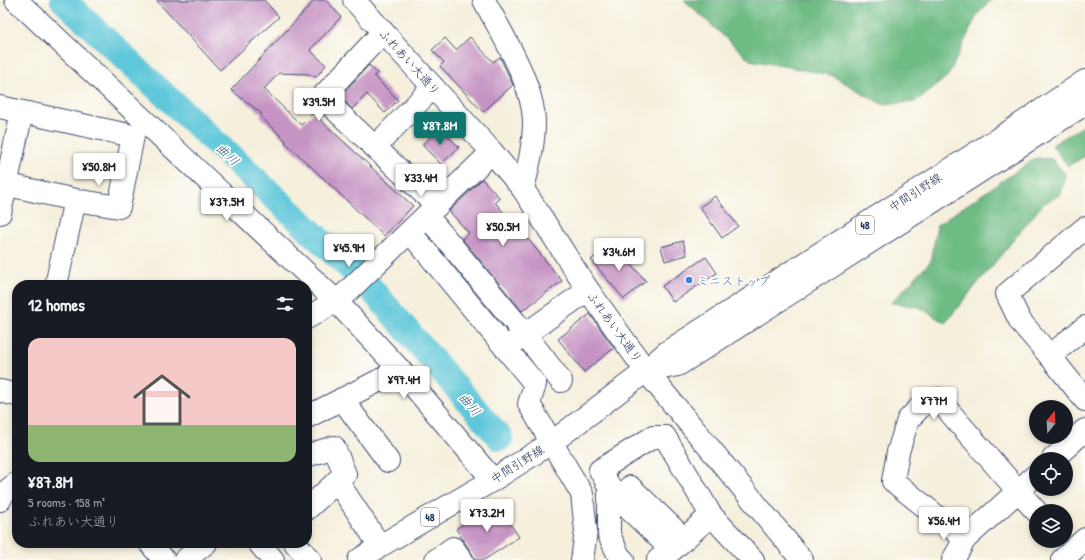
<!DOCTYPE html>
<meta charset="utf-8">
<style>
body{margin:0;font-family:"Patrick Hand","Klee One",sans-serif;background:#242831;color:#f1f3f6;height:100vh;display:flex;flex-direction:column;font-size:15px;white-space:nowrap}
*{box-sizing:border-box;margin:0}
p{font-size:13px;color:#9ea1a6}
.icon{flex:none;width:22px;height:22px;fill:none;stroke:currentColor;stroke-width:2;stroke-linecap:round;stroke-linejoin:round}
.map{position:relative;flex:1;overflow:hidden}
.panel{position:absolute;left:12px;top:280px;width:300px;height:268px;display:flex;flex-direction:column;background:#171b24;border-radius:16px;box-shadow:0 2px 6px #0003}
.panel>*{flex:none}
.needle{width:26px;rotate:18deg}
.controls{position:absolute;left:1029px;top:400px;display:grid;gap:8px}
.controls a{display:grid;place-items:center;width:44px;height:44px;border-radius:50%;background:#171b24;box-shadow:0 2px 6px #0003;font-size:20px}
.price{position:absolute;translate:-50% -34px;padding:0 9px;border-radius:4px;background:#fff;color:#222;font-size:13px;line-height:26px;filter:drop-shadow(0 1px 2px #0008)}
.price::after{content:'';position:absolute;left:50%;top:24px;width:12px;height:9px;margin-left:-6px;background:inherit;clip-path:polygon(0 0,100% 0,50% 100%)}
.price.selected{background:#0f766e;color:#fff}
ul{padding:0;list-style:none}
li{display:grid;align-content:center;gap:8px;height:212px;padding:0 16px}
li span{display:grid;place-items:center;height:124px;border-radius:12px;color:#555}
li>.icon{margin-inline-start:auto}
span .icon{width:72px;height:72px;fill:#fffc;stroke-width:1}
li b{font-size:17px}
h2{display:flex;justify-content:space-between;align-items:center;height:48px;padding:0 16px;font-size:17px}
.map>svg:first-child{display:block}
</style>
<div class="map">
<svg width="1085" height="560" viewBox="0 0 1085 560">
<rect width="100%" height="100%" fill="#fdfcf7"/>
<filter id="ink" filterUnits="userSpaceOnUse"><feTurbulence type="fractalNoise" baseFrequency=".025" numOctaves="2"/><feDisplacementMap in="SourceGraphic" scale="8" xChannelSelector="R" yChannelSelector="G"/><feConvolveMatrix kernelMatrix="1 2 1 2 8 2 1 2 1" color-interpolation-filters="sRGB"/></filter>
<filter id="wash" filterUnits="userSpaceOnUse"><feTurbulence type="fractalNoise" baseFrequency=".012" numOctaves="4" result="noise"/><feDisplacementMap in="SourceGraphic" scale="16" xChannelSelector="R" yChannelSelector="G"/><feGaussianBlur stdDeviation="0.9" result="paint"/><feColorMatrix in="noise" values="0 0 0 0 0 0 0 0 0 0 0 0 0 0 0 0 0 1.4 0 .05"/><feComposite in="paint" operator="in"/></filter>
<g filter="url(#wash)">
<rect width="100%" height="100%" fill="#f5efdc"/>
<!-- forest -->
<g fill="#6ebc84" stroke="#447671">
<polygon points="684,0 991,0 977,15 948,76 915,102 882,104 831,75 750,60"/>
<polygon points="1085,125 1085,156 1068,166 1052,145"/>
<polygon points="1036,158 1052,159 1065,174 1061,194 1043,204 945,323 919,307 891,303 931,261 937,225"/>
</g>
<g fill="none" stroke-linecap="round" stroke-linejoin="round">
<!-- river -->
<polyline stroke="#5ec7da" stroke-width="26" points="63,0 366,283 500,438"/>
</g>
<g id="blocks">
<!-- building -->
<g fill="#c694c4">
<polygon points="156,0 264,0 279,17 220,70"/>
<polygon points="315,0 326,0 341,17 310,50 326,65 316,77 308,74 279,73 264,89 301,125 313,113 413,206 384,236 285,142 286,141 260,116 262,114 231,90"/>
<polygon points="470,37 493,62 500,57 513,85 483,112 440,66 444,62 432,50 445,38 456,50"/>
<polygon points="369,65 377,73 374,76 398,100 385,113 367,94 352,109 340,96"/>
<polygon points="440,128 459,147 441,164 422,145"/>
<polygon points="482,179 500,198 495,202 526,240 528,239 562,281 522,311 462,239 469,233 449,211"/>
<polygon points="715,196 738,226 722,238 700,207"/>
<polygon points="683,241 687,255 665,261 661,247"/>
<polygon points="616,248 646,281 624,299 591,260 601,251 606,256"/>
<polygon points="706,257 717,273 673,302 662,286"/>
<polygon points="590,314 614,348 584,372 558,339"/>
<polygon points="496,503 519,537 484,560 476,560 456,529"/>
</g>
</g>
</g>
<g filter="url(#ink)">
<use href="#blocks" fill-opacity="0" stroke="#3c4c71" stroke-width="1"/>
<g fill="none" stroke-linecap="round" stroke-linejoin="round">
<!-- minor casing -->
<g stroke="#3c4c71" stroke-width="24">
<g id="minor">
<polyline points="16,0 336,301 400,370 493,480"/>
<polyline points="354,0 492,152 523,189 588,290 646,371 802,560"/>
<path d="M484 0C502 35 534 84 534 123 534 145 528 168 523 189"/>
<polyline points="383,32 322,97 437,206"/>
<polyline points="0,107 133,136 119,207 75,200 0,183"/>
<polyline points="375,147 433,87"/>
<polyline points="0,213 22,112"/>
<polyline points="427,216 525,334 561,381"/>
<polyline points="1085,228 1007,294 1020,321 1050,356 1085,400"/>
<polyline points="410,232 535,384 529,404 582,494 586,531 582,560"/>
<polyline points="56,285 75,200"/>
<polyline points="307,318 336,301 347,292 492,152"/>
<polyline points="514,342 588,290"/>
<polyline points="1050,356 1085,327"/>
<polyline points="0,391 17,395"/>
<polyline points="342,399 388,461"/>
<polyline points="307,417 400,370"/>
<polyline points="1053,459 1085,430"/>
<polyline points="1036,475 1018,491 1036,511"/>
<polyline points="337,481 380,546"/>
<polyline points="609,486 627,507 672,550"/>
<polyline points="630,487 683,538"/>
<polyline points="0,500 3,494 17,483"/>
<polyline points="307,509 345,474 334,447 309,455"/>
<polyline points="150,543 164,560"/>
<polyline points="259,543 273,560"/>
<polyline points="295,543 310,560"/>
<polyline points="185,560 206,543"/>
<polyline points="436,560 453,548 462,560"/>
<polyline points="623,560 619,556 609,535 609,486 600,470 653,437 665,437 711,515 753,560"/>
<polyline points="658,560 672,550 711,515"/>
<polyline points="953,560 965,539 1018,491 938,399 926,401 908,420 898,452 893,481 965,539"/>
<polyline points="1062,560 1085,539"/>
</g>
</g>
<!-- major casing -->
<g stroke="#3c4c71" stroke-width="24">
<g id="major">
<polyline points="646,371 678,365 1085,104"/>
<polyline points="359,560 380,546 493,480 551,443 646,371 667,352 1024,122 1085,81"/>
</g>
</g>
<!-- minor -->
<use href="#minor" stroke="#fff" stroke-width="22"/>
<!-- major -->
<use href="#major" stroke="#fff" stroke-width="22"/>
</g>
</g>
<!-- markers -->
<circle fill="#3f7fe0" stroke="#fdfcf7" stroke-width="1.5" cx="689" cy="280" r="4"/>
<g text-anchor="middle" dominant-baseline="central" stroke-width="3.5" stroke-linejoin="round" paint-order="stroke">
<!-- shield labels -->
<g fill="#fdfcf7" stroke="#5f6c8c" stroke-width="1">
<rect x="856" y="216" width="18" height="18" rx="3"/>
<rect x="421" y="508" width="18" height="18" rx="3"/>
</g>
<g font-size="11" font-weight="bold" fill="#1b2f5e">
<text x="865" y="225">48</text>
<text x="430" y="517">48</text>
</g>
<!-- street labels -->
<g font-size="12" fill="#1b2f5e" stroke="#fdfcf7">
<text transform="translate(410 62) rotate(48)">ふれあい大通り</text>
<text transform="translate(915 192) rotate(-33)">中間引野線</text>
<text transform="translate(615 327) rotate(54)">ふれあい大通り</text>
<text transform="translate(517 464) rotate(-32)">中間引野線</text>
</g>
<!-- shop labels -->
<g font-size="12" fill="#366cbe" stroke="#fdfcf7" text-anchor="start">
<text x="697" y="280">ミニストップ</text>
</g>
<!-- water labels -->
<g font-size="13" font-style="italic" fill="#2f5d83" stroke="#fdfcf7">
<text transform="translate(228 154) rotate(43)">曲川</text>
<text transform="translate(470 404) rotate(49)">曲川</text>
</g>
</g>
</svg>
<div class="controls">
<a><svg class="needle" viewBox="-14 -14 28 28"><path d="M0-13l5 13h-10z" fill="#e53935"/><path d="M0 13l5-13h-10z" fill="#9ea1a6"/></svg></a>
<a><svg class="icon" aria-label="locate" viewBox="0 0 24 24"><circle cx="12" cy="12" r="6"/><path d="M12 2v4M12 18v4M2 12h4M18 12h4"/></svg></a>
<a><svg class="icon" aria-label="layers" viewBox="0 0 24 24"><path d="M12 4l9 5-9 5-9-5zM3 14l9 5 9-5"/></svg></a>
</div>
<b class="price" style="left:319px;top:122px">¥39.5M</b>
<b class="price selected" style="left:440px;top:146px">¥87.8M</b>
<b class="price" style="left:99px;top:187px">¥50.8M</b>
<b class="price" style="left:421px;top:198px">¥33.4M</b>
<b class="price" style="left:227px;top:222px">¥37.5M</b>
<b class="price" style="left:503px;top:247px">¥50.5M</b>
<b class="price" style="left:349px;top:268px">¥45.9M</b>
<b class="price" style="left:619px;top:272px">¥34.6M</b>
<b class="price" style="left:404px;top:400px">¥97.4M</b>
<b class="price" style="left:934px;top:421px">¥77M</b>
<b class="price" style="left:487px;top:533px">¥73.2M</b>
<b class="price" style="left:944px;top:541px">¥56.4M</b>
<section class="panel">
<h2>12 homes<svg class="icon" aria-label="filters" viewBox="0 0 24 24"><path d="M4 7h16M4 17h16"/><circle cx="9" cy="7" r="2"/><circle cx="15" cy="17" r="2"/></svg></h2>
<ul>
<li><span style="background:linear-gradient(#f6c9c9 70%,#8fb573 0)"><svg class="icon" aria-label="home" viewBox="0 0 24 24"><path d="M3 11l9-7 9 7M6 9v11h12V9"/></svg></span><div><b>¥87.8M</b><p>5 rooms · 158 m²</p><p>ふれあい大通り</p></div></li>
</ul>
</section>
</div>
